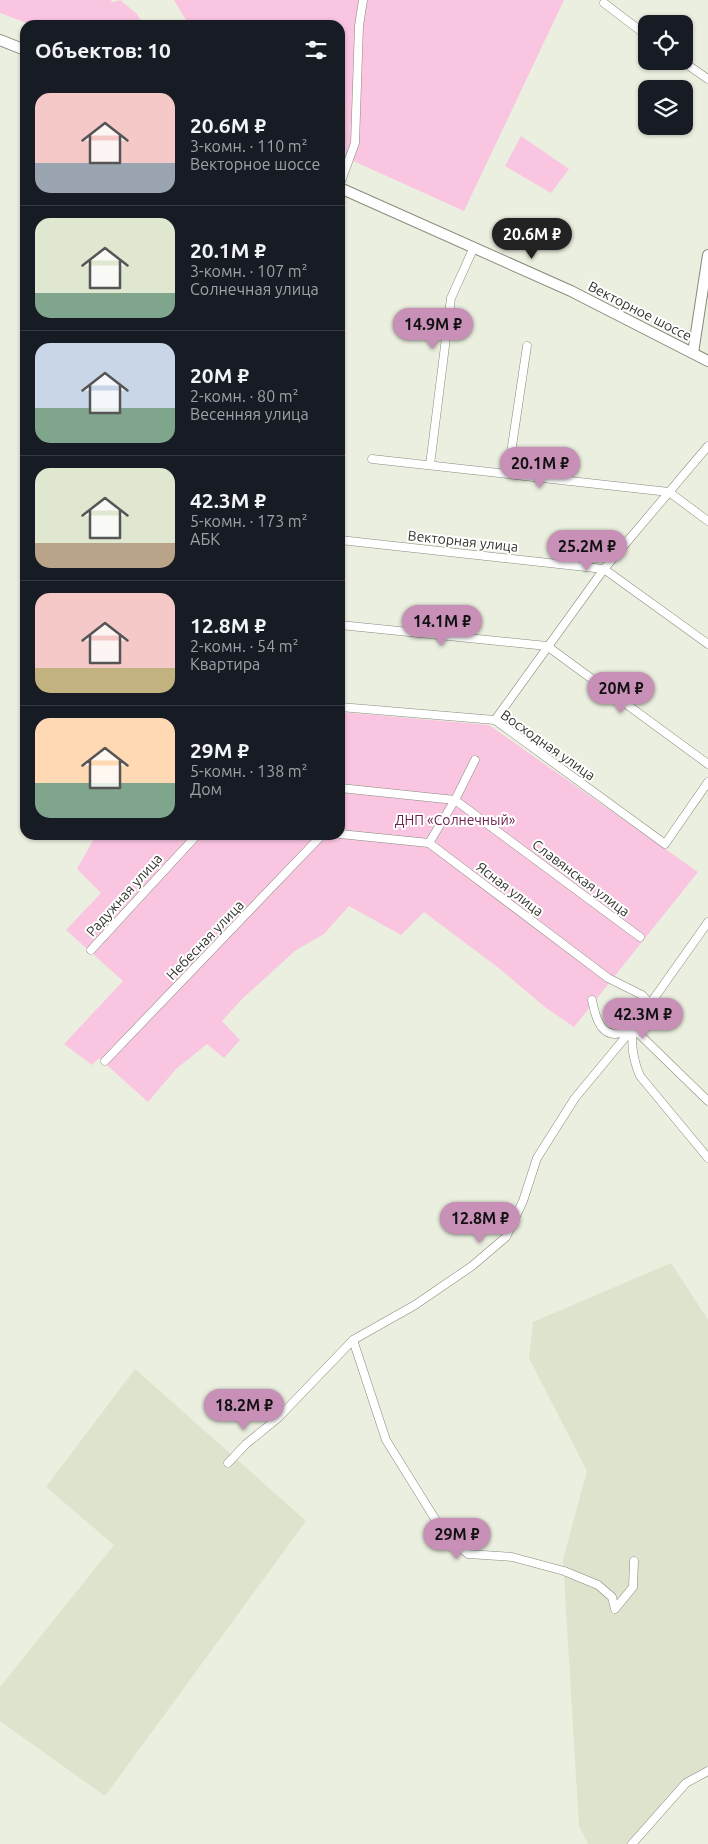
<!DOCTYPE html>
<html lang="ru">
<meta charset="utf-8">
<style>
body{margin:0;font-family:Ubuntu,sans-serif;background:#242831;color:#f1f3f6;height:100vh;display:flex;flex-direction:column;font-size:19px;white-space:nowrap}
*{box-sizing:border-box;margin:0}
p{font-size:16px;color:#9ea1a6}
.icon{flex:none;width:28px;height:28px;fill:none;stroke:currentColor;stroke-width:2;stroke-linecap:round;stroke-linejoin:round}
.map{position:relative;flex:1;overflow:hidden}
.side{position:absolute;left:20px;top:20px;width:325px;height:820px;display:flex;flex-direction:column;background:#171b24;border-radius:15px;box-shadow:0 1px 4px #0004}
.side>*{flex:none}
.fabs{position:absolute;left:638px;top:15px;display:grid;gap:10px}
.fabs a{display:grid;place-items:center;width:55px;height:55px;border-radius:10px;background:#171b24;box-shadow:0 1px 4px #0004;font-size:25px}
.price{position:absolute;translate:-50% -42px;padding:0 11px;border-radius:18px;background:#c88fb7;color:#111;font-size:16px;line-height:32px;filter:drop-shadow(0 1px 2px #0008)}
.price::after{content:'';position:absolute;left:50%;top:30px;width:15px;height:11px;margin-left:-8px;background:inherit;clip-path:polygon(0 0,100% 0,50% 100%)}
.price.selected{background:#222;color:#fff}
ul{padding:0;list-style:none}
li{display:flex;align-items:center;gap:15px;height:125px;padding:0 15px}
li+li{border-top:1px solid #363941}
li span{display:grid;place-items:center;flex:none;width:140px;height:100px;border-radius:15px;color:#555}
li>.icon{margin-inline-start:auto}
span .icon{width:60px;height:60px;fill:#fffc;stroke-width:1}
li b{font-size:21px}
h2{display:flex;justify-content:space-between;align-items:center;height:60px;padding:0 15px;font-size:21px}
.map>svg:first-child{display:block}
</style>
<div class="map">
<svg width="708" height="1844" viewBox="0 0 708 1844">
<rect width="100%" height="100%" fill="#ebefdf"/>
<!-- built -->
<g fill="#dde3cc">
<polygon points="671,1263 708,1320 708,1774 681,1790 635,1844 588,1844 579,1826 563,1560 587,1471 529,1358 533,1322"/>
<polygon points="135,1369 306,1521 105,1796 0,1721 0,1687 114,1545 46,1487"/>
</g>
<!-- green -->
<g fill="#fac5e1">
<polygon points="0,0 112,0 110,3 120,0 137,14 143,25 32,25 0,13"/>
<polygon points="174,0 564,0 464,211 340,155 340,25 189,25"/>
<polygon points="521,136 569,169 551,193 505,166"/>
<polygon points="340,712 489,725 698,872 574,1027 546,1008 500,969 424,912 401,935 349,906 324,934 296,950 241,1000 222,1021 240,1040 224,1058 207,1044 176,1069 148,1102 99,1058 92,1065 64,1044 123,981 66,930 101,893 77,869 96,835 340,835"/>
</g>
<g fill="none" stroke-linecap="round" stroke-linejoin="round">
<!-- minor casing -->
<g stroke="#878b7c" stroke-width="9">
<g id="minor">
<polyline points="604,3 646,35"/>
<polyline points="682,61 708,79"/>
<polyline points="340,184 355,143 359,26 363,0"/>
<polyline points="372,459 669,492 708,521"/>
<polyline points="430,465 451,298 474,247"/>
<polyline points="508,473 527,346"/>
<polyline points="340,540 604,569 708,644"/>
<polyline points="340,625 547,646 708,764"/>
<polyline points="340,707 495,720 665,844 708,782"/>
<polyline points="495,720 604,569 708,446"/>
<polyline points="340,788 455,800 640,937"/>
<polyline points="340,834 429,843 608,978 642,995 650,1004"/>
<polyline points="429,843 455,800 475,760"/>
<path d="M708 922 633 1028C631 1046 633 1059 640 1076L708 1158"/>
<polyline points="91,950 197,835"/>
<path d="M592 1000C596 1021 603 1043 629 1030"/>
<polyline points="633,1028 708,1101"/>
<polyline points="105,1061 322,835"/>
<polyline points="353,1340 386,1440 445,1535 468,1554 512,1557 564,1571 598,1585 612,1597 615,1609 633,1587 634,1561"/>
<polyline points="228,1463 246,1444 278,1418 353,1340 415,1305 472,1266 506,1237 523,1201 537,1158 575,1098 633,1028"/>
<polyline points="632,1844 686,1783 708,1771"/>
</g>
</g>
<!-- major casing -->
<g stroke="#878b7c" stroke-width="12">
<g id="major">
<polyline points="0,40 25,50"/>
<polyline points="340,188 571,291 708,361"/>
<polyline points="693,353 708,255"/>
</g>
</g>
<!-- minor -->
<use href="#minor" stroke="#fff" stroke-width="8"/>
<!-- major -->
<use href="#major" stroke="#fff" stroke-width="10"/>
</g>
<g text-anchor="middle" dominant-baseline="central" stroke-width="4" stroke-linejoin="round" paint-order="stroke">
<!-- street labels -->
<g font-size="14" fill="#32342d" stroke="#fff">
<text transform="translate(640 311) rotate(27)">Векторное шоссе</text>
<text transform="translate(463 541) rotate(6)">Векторная улица</text>
<text transform="translate(548 745) rotate(35)">Восходная улица</text>
<text transform="translate(581 878) rotate(37)">Славянская улица</text>
<text transform="translate(510 889) rotate(37)">Ясная улица</text>
<text transform="translate(124 895) rotate(-48)">Радужная улица</text>
<text transform="translate(205 940) rotate(-46)">Небесная улица</text>
</g>
<!-- park labels -->
<g font-size="14" fill="#6f2352" stroke="#fff">
<text x="455" y="820">ДНП «Солнечный»</text>
</g>
</g>
</svg>
<div class="fabs">
<a><svg class="icon" aria-label="locate" viewBox="0 0 24 24"><circle cx="12" cy="12" r="6"/><path d="M12 2v4M12 18v4M2 12h4M18 12h4"/></svg></a>
<a><svg class="icon" aria-label="layers" viewBox="0 0 24 24"><path d="M12 4l9 5-9 5-9-5zM3 14l9 5 9-5"/></svg></a>
</div>
<b class="price selected" style="left:532px;top:260px">20.6M ₽</b>
<b class="price" style="left:433px;top:350px">14.9M ₽</b>
<b class="price" style="left:540px;top:489px">20.1M ₽</b>
<b class="price" style="left:587px;top:572px">25.2M ₽</b>
<b class="price" style="left:442px;top:647px">14.1M ₽</b>
<b class="price" style="left:621px;top:714px">20M ₽</b>
<b class="price" style="left:643px;top:1040px">42.3M ₽</b>
<b class="price" style="left:480px;top:1244px">12.8M ₽</b>
<b class="price" style="left:244px;top:1431px">18.2M ₽</b>
<b class="price" style="left:457px;top:1560px">29M ₽</b>
<section class="side">
<h2>Объектов: 10<svg class="icon" aria-label="filters" viewBox="0 0 24 24"><path d="M4 7h16M4 17h16"/><circle cx="9" cy="7" r="2"/><circle cx="15" cy="17" r="2"/></svg></h2>
<ul>
<li><span style="background:linear-gradient(#f6c9c9 70%,#9aa5b1 0)"><svg class="icon" aria-label="home" viewBox="0 0 24 24"><path d="M3 11l9-7 9 7M6 9v11h12V9"/></svg></span><div><b>20.6M ₽</b><p>3-комн. · 110 m²</p><p>Векторное шоссе</p></div></li>
<li><span style="background:linear-gradient(#dfe7d0 75%,#7fa58c 0)"><svg class="icon" aria-label="home" viewBox="0 0 24 24"><path d="M3 11l9-7 9 7M6 9v11h12V9"/></svg></span><div><b>20.1M ₽</b><p>3-комн. · 107 m²</p><p>Солнечная улица</p></div></li>
<li><span style="background:linear-gradient(#c9d6e8 65%,#7fa58c 0)"><svg class="icon" aria-label="home" viewBox="0 0 24 24"><path d="M3 11l9-7 9 7M6 9v11h12V9"/></svg></span><div><b>20M ₽</b><p>2-комн. · 80 m²</p><p>Весенняя улица</p></div></li>
<li><span style="background:linear-gradient(#dfe7d0 75%,#b9a48a 0)"><svg class="icon" aria-label="home" viewBox="0 0 24 24"><path d="M3 11l9-7 9 7M6 9v11h12V9"/></svg></span><div><b>42.3M ₽</b><p>5-комн. · 173 m²</p><p>АБК</p></div></li>
<li><span style="background:linear-gradient(#f6c9c9 75%,#c2b280 0)"><svg class="icon" aria-label="home" viewBox="0 0 24 24"><path d="M3 11l9-7 9 7M6 9v11h12V9"/></svg></span><div><b>12.8M ₽</b><p>2-комн. · 54 m²</p><p>Квартира</p></div></li>
<li><span style="background:linear-gradient(#ffd9b3 65%,#7fa58c 0)"><svg class="icon" aria-label="home" viewBox="0 0 24 24"><path d="M3 11l9-7 9 7M6 9v11h12V9"/></svg></span><div><b>29M ₽</b><p>5-комн. · 138 m²</p><p>Дом</p></div></li>
</ul>
</section>
</div>
